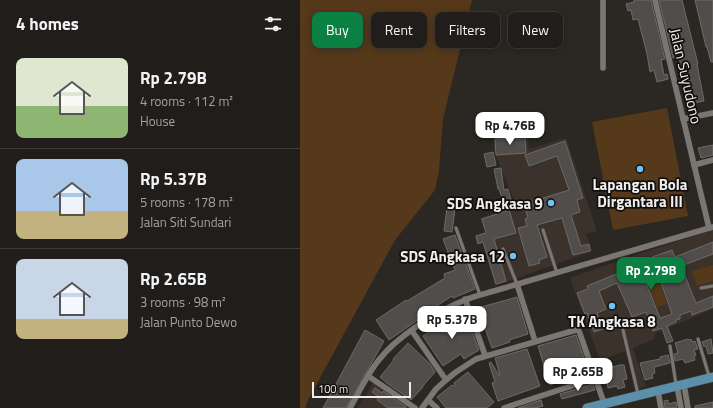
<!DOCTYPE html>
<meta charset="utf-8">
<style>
body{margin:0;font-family:"Titillium Web",sans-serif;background:#282623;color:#f1f3f6;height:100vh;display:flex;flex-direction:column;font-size:15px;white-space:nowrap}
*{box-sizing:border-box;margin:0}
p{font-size:13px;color:#a2a2a2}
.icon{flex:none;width:22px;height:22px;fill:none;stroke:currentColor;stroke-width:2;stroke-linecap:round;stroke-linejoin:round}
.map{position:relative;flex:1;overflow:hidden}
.details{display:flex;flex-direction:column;background:#201d1a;width:300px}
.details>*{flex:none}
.guide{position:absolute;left:12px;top:12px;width:341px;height:36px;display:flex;gap:8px}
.scale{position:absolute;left:12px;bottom:10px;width:99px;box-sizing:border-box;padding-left:4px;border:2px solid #f0eeec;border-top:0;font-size:11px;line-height:14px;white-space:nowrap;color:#f0eeec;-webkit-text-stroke:3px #12100f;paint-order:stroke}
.price{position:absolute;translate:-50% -34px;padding:0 9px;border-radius:8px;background:#fff;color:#222;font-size:13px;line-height:26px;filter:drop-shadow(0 1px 2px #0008)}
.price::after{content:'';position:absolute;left:50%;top:24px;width:12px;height:9px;margin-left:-6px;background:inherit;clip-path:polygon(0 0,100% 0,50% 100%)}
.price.active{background:#0b8043;color:#fff}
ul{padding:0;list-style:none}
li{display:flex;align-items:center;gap:12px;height:100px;padding:0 16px}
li+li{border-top:1px solid #3d3b39}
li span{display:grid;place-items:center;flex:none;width:112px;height:80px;border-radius:8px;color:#555}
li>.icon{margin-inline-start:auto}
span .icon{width:48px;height:48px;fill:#fffc;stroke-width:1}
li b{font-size:17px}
h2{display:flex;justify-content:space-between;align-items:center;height:48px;padding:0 16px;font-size:17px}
.tag{padding:0 14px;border-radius:8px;background:#201d1a;box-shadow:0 2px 10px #0003,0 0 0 1px #3d3b39;font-size:14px;line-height:36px}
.tag.active{background:#0b8043;color:#fff}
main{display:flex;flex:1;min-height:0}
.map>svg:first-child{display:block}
</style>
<main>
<section class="details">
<h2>4 homes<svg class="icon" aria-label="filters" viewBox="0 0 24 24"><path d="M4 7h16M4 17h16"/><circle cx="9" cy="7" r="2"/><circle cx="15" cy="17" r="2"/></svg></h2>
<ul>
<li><span style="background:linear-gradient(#dfe7d0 60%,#8fb573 0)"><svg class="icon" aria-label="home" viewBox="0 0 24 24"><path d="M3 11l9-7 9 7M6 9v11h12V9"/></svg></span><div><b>Rp 2.79B</b><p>4 rooms · 112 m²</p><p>House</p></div></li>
<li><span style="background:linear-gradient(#a9c7e8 65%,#c2b280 0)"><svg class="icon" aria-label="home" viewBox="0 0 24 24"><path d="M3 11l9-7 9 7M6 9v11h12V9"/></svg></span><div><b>Rp 5.37B</b><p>5 rooms · 178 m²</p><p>Jalan Siti Sundari</p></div></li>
<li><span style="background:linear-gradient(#c9d6e8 75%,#c2b280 0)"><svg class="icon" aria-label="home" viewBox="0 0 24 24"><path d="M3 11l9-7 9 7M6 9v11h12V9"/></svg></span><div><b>Rp 2.65B</b><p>3 rooms · 98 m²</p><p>Jalan Punto Dewo</p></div></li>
</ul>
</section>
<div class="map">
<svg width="413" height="408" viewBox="0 0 413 408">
<rect width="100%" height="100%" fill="#2b2723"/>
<!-- built -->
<g fill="#3b322b">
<polygon points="228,134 229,149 266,138 297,231 286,234 293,251 195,286 183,243 177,244 175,235 185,232 180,218 209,209 211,210 217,207 196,156 194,148 194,137"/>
<polygon points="413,230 413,309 354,334 355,339 333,348 346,386 339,389 325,351 300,360 270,278 326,258"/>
<polygon points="74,381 112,408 58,408"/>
</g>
<!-- green -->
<g fill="#56381b">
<polygon points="0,0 172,0 143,119 139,171 135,190 95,240 8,400 5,408 0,408"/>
<polygon points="367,108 388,216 313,230 292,122"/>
<polygon points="413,265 413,281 397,286 392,271"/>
<polygon points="358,278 367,304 357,307 347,282"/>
</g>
<!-- building -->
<g fill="#514d4a" stroke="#6e6a66">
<polygon points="334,0 351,0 365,59 361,60 364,75 367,74 368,79 357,82 354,70 350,72 347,54 338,19 333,20 331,10 328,11 326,4 334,2"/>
<polygon points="359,0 382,0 398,64 397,64 404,101 389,104 379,57 373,58"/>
<polygon points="395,0 413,0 413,62 411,62 407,47 406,47"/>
<polygon points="225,137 226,153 196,155 195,139"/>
<polygon points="265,141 283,198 277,200 280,212 271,215 281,246 289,244 290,251 273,255 262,218 237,225 247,257 239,260 240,263 229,266 218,228 227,226 225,219 228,218 224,204 269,190 257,156 229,166 225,155"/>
<polygon points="413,145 413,155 401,158 398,148"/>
<polygon points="193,152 196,165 187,167 184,154"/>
<polygon points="201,168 204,190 208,189 213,207 206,209 199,189 198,189 194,169"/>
<polygon points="147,208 155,209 152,232 144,231"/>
<polygon points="209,210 216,233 194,239 206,281 196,284 183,242 178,244 176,236 186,233 182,219"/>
<polygon points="155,235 175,289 153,298 152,296 118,318 119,319 89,340 76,320 106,300 107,301 145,278 144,274 155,270 143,239"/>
<polygon points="413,242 413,254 381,266 396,303 413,296 413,307 392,315 391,311 380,315 380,319 376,320 376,322 367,326 373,341 367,343 362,328 353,331 346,312 332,317 317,283 299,291 306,309 297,313 303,329 294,332 287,313 285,314 277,293 288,289 287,286 331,268 329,264 337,260 360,318 372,314 352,257 372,250 375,257"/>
<polygon points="217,297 228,334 209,340 210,342 192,348 178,308"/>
<polygon points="158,311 173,334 179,350 164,359 161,354 143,366 123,336 142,323 141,322"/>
<polygon points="65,330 84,341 46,408 23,408"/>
<polygon points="276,335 289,372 250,385 238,346"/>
<polygon points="388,339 389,340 391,339 392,342 395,341 398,349 394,350 396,355 394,356 395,360 385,363 383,359 375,361 374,354 378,353 375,343"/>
<polygon points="411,339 413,353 408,354 406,346 404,347 402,342"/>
<polygon points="108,343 130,364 135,372 122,387 123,387 111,400 88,384 80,377 94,360 93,359"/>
<polygon points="227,349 240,386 198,401 192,383 195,382 189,363 191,362 199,375 200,375 195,358"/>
<polygon points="368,355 370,363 354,367 355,373 352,374 353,378 345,380 340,363 360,359 360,357"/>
<polygon points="320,365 324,365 327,379 323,380 325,387 318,389 317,386 308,388 304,369"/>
<polygon points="168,372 194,402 187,408 146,408 137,397 152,385 153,386 155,385 154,383"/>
<polygon points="293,384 295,390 262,399 260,394"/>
<polygon points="75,388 82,393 83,391 106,407 105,408 88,408 77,400 79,397 72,392"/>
<polygon points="241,400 243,406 235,408 218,408"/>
<polygon points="368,400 368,404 376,402 377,408 365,408 364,401"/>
<polygon points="413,402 413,408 395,408 395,406"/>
</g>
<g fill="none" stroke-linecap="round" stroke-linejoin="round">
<!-- service casing -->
<g stroke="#484543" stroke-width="4">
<g id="service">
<polyline points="156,228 180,295"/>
<polyline points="243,230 257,273"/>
<polyline points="203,249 217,284"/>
<polyline points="401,288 413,286"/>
<polyline points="323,330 338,394"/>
<polyline points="398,339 409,376"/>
<polyline points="370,346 376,384"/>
</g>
</g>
<!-- minor casing -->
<g stroke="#484543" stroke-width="6">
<g id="minor">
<polyline points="303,0 303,68"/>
<polyline points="355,0 409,228"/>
<polyline points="383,119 413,113"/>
<polyline points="394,165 413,160"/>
<polyline points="217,284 235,341"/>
<polyline points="165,299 185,355"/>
<polyline points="112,331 146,380"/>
<polyline points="68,376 115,408"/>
<polyline points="384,385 388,408"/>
<polyline points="377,386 381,408"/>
<polyline points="358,391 361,408"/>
<polyline points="128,400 137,408"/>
<path d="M50 408C59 392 67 375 78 361 96 337 137 311 165 300 174 296 184 294 194 291L413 227"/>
<polyline points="122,408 136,389 146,380 156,372 176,359 276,330 279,331 304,403"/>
<polyline points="204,408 296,378"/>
</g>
</g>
<!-- primary casing -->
<g stroke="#484543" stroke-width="10">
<polyline id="primary" points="287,408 413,377"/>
</g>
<!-- service -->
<use href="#service" stroke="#7a7672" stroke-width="3"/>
<!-- minor -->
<use href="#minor" stroke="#7a7672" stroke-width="5.5"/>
<!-- primary -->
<use href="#primary" stroke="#5c8faa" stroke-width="9"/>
</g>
<!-- markers -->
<g fill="#6fc2f4" stroke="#12100f" stroke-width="1.5">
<circle cx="340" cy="169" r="4"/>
<circle cx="251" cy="203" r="4"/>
<circle cx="213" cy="256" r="4"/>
<circle cx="312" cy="306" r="4"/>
</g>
<g text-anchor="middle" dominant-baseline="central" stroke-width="3.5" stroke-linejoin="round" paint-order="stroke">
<!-- street labels -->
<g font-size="15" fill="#f0eeec" stroke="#12100f">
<text transform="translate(386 76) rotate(77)">Jalan Suyudono</text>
</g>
<!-- poi labels -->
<g font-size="15" font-weight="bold" fill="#f0eeec" stroke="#12100f">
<text x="340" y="184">Lapangan Bola<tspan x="340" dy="17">Dirgantara III</tspan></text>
<text x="243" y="203" text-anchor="end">SDS Angkasa 9</text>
<text x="205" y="256" text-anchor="end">SDS Angkasa 12</text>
<text x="312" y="321">TK Angkasa 8</text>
</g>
</g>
</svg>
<div class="scale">100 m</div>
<b class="price" style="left:210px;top:146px">Rp 4.76B</b>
<b class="price active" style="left:351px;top:291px">Rp 2.79B</b>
<b class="price" style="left:152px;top:340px">Rp 5.37B</b>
<b class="price" style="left:278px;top:392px">Rp 2.65B</b>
<div class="guide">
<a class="tag active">Buy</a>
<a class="tag">Rent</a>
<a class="tag">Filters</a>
<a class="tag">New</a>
</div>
</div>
</main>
